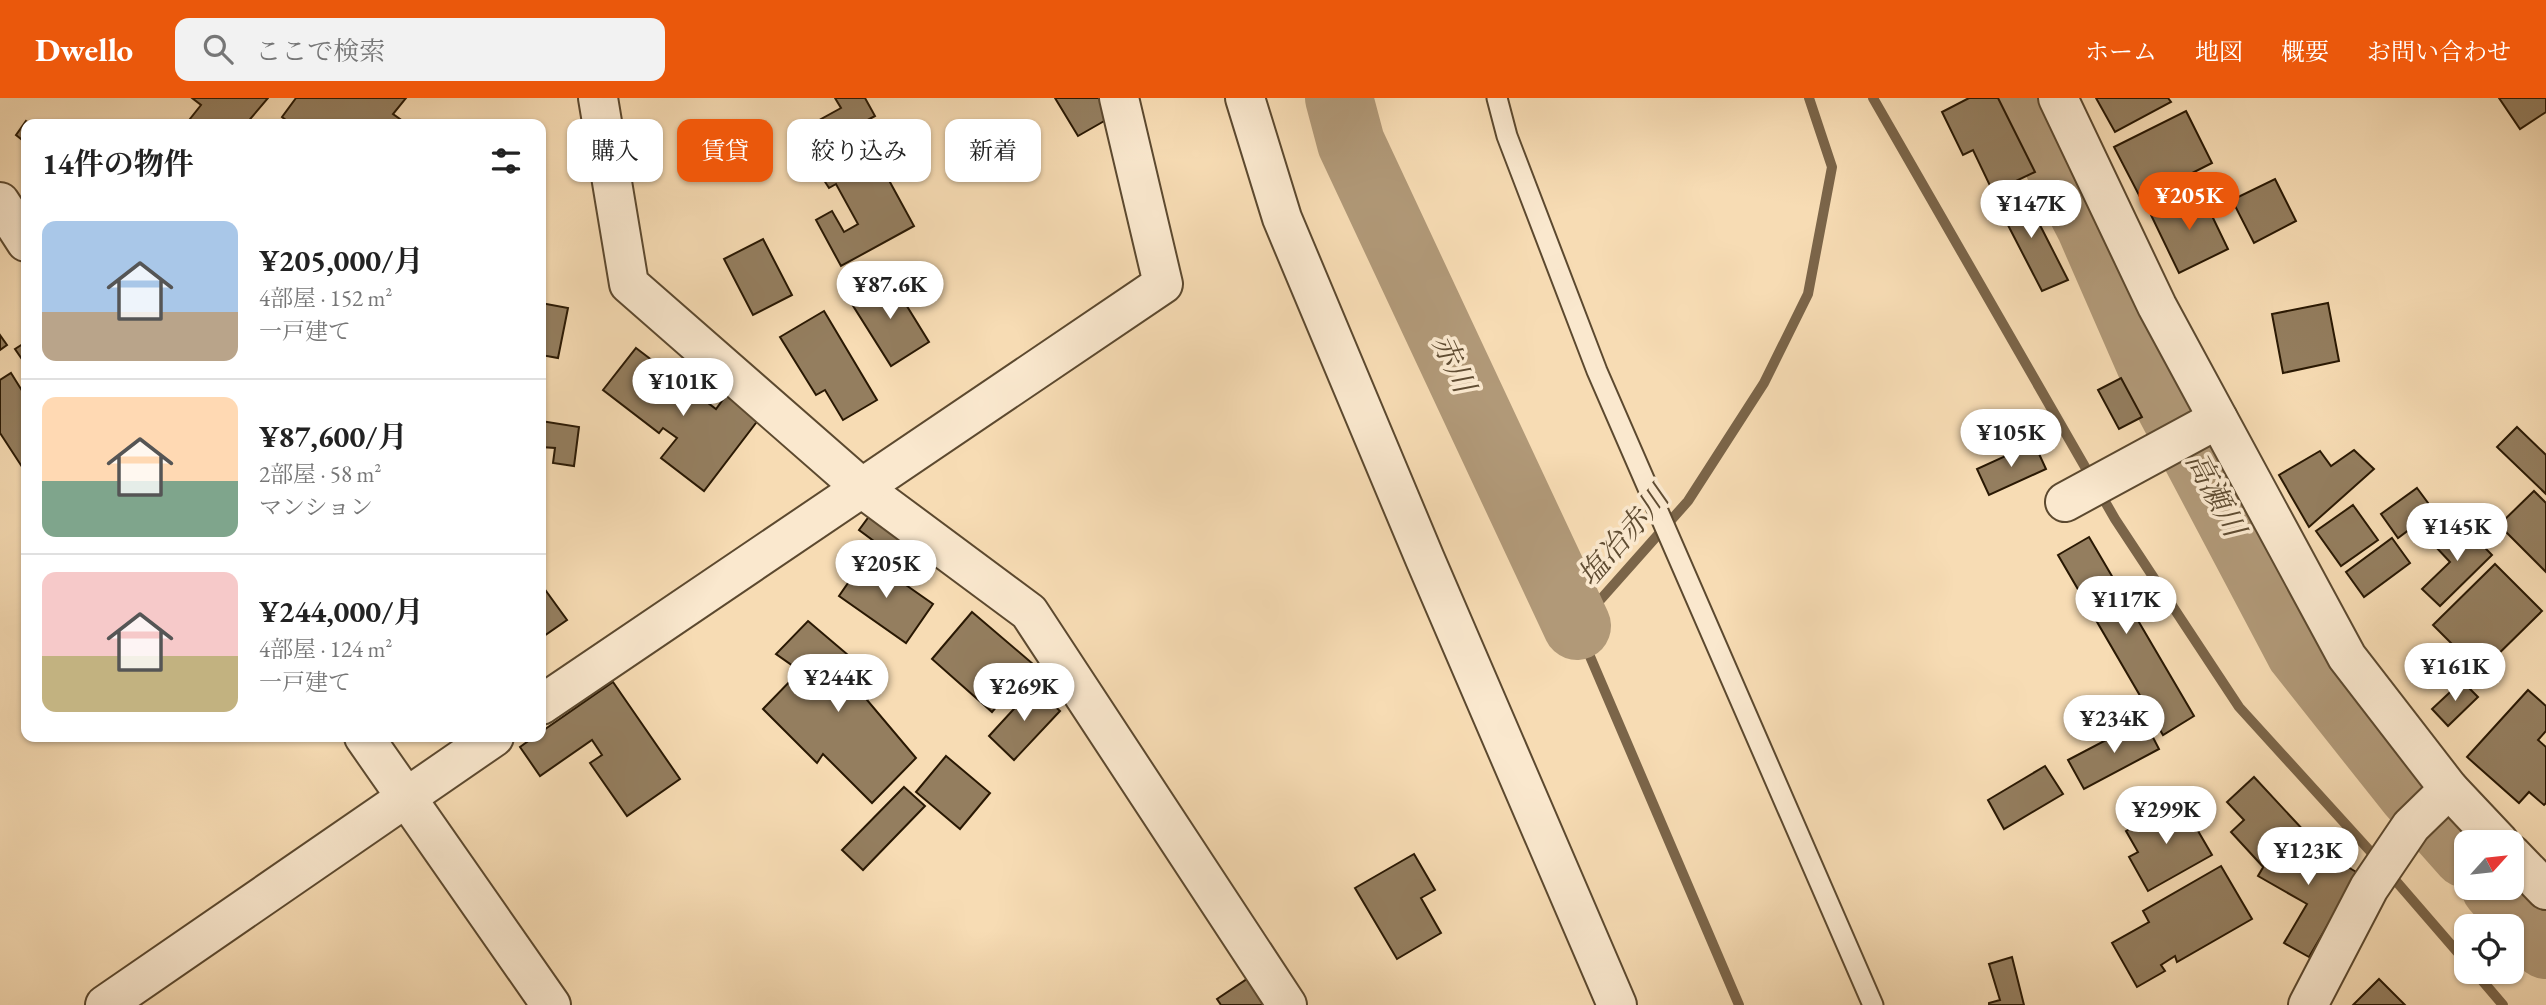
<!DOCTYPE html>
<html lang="ja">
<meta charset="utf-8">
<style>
body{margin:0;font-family:"EB Garamond","Noto Serif JP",serif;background:#f2f2f2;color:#222;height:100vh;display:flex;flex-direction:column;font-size:26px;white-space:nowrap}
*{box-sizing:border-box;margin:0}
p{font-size:23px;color:#767676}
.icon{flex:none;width:38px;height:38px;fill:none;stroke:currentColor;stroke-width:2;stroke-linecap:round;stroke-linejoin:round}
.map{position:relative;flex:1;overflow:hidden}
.sheet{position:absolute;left:21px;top:21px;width:525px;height:623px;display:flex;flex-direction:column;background:#fff;border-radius:14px;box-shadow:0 2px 5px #0004}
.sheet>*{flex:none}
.guide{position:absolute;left:567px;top:21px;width:665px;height:63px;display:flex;gap:14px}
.needle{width:46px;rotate:63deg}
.fabs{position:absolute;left:2454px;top:732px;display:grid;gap:14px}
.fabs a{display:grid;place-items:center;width:70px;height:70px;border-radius:14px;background:#fff;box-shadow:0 2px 5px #0004;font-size:35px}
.price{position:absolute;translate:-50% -60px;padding:0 16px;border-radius:24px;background:#fff;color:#222;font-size:23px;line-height:46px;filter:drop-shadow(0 2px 4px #0008)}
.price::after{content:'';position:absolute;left:50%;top:42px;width:21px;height:16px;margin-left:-10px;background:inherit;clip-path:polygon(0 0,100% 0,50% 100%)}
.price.active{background:#ea580c;color:#fff}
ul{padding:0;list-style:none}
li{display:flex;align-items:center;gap:21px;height:175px;padding:0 21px}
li+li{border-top:2px solid #e0e0e0}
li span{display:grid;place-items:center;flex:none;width:196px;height:140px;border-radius:14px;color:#555}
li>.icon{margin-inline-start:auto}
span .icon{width:84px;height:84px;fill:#fffc;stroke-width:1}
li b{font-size:30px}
h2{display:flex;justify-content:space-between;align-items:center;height:84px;padding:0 21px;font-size:30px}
.chip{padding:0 24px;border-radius:14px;background:#fff;box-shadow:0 2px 5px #0004;font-size:24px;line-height:63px}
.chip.active{background:#ea580c;color:#fff}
header{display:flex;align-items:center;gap:42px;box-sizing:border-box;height:98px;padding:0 35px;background:#ea580c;color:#fff}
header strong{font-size:33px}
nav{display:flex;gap:38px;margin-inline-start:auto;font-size:24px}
.search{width:490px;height:63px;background:#f2f2f2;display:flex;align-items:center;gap:18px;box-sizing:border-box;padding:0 24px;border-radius:14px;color:#767676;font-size:26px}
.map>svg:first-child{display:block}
</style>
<header>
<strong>Dwello</strong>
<div class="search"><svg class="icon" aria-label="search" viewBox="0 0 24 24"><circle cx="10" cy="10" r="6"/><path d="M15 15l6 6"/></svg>ここで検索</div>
<nav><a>ホーム</a><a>地図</a><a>概要</a><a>お問い合わせ</a></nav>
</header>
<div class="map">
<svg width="2546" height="907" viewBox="0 0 2546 907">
<rect width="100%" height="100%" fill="#f7dcb4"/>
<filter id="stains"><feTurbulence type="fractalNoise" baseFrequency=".00286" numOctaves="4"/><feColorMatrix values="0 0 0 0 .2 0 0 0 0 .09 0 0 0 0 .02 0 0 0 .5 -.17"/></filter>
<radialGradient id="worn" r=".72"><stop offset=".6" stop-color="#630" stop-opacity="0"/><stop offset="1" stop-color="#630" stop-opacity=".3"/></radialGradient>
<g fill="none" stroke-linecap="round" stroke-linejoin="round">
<!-- stream -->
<g stroke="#7b6549" stroke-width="10">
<polyline points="1873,0 2115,421 2239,609 2370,753 2466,864"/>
<polyline points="2474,873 2503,907"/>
<polyline points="1739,907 1577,528 1688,403 1764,285 1808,196 1832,69 1809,0"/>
</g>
<!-- river -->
<g stroke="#b19978" stroke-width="68">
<polyline points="1339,0 1351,45 1577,528"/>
<polyline points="2024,0 2090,128 2162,293 2300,554 2411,694 2466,756"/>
<polyline points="2495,789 2546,847"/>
</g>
</g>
<!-- building -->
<g fill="#947e5f" stroke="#291803" stroke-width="2">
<polygon points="192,0 268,0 246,26 186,26 201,7"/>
<polygon points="296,0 406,0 393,16 407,26 291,26 282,19"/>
<polygon points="835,0 865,0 875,18 864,24 891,71 885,75 914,128 841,168 816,122 832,113 844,134 858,126 836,86 829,90 818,73 826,69 805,30 841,10"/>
<polygon points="1055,0 1102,0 1113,18 1078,38"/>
<polygon points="1969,0 1998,0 2035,74 1993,94 1973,52 1963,57 1942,14"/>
<polygon points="2096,0 2168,0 2171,4 2115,34"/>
<polygon points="2499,0 2546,0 2546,14 2520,31"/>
<polygon points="2186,13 2212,65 2141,101 2114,49"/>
<polygon points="26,23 30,26 26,26 26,45 16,37"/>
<polygon points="2275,81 2296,123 2254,145 2232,102"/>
<polygon points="2021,90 2068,182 2042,193 1995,102"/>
<polygon points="2200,93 2228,151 2179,175 2151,117"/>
<polygon points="763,141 792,197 753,217 724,161"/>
<polygon points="889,179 929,244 891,268 850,203"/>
<polygon points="541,205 568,210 558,260 541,257"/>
<polygon points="2328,205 2339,263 2283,275 2272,216"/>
<polygon points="824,213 877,302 843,322 825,292 816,297 780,239"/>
<polygon points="0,237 7,247 0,252"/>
<polygon points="26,244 26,267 15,251"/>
<polygon points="636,250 716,311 730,292 762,317 704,393 661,360 677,340 663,330 659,335 603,292"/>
<polygon points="11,275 26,299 26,375 0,335 0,282"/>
<polygon points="2121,280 2142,319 2119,331 2098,292"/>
<polygon points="541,323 579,329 574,368 553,365 555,350 541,349"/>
<polygon points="2517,329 2546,357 2546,396 2497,349"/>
<polygon points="2034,345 2046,371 1989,397 1977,371"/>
<polygon points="2354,352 2374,371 2309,429 2279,377 2320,353 2331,368"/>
<polygon points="2417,390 2434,413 2398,440 2381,416"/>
<polygon points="2534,393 2546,405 2546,474 2499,427"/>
<polygon points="2353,407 2378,442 2341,468 2316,433"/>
<polygon points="873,413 923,451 909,469 859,432"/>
<polygon points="2460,424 2492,457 2440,508 2422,491 2450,464 2435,448"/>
<polygon points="2089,439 2194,618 2163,637 2058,457"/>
<polygon points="2392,440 2410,465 2364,499 2346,474"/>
<polygon points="866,459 933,506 906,545 839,498"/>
<polygon points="2495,466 2542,513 2480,574 2433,527"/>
<polygon points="541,486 567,522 541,540"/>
<polygon points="972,514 1033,566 992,614 932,561"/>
<polygon points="808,523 881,585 867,602 916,660 872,705 823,656 817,665 763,611 800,573 776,556"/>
<polygon points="2462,583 2478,599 2448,628 2432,611"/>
<polygon points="613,584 680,681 627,718 590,665 602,657 592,642 540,678 520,649 534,639 541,639 541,634"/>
<polygon points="1034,589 1060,613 1014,662 989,638"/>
<polygon points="2528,592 2546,608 2546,633 2538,642 2546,649 2546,705 2544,707 2529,694 2519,705 2467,659"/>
<polygon points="2144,622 2159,651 2084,691 2068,662"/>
<polygon points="946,658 990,695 960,731 916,694"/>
<polygon points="2045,668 2063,696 2004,731 1988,702"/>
<polygon points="2254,679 2306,735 2266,772 2231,734 2244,722 2227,704"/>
<polygon points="904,689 925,708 863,772 842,752"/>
<polygon points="2180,702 2212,757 2148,793 2129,759 2138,754 2126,733"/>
<polygon points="2285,732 2358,775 2309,859 2284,845 2307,806 2258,778"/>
<polygon points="1414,756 1435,792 1421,800 1441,835 1397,861 1355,790"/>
<polygon points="2221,768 2252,821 2177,864 2175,858 2161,867 2165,873 2137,889 2112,845 2149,824 2143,813"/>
<polygon points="2012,859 2024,907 1989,907 1989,905 2000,902 1989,866"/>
<polygon points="1250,879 1269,907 1221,907 1217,901"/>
<polygon points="2379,881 2405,907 2353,907"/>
</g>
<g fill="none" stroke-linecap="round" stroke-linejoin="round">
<!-- service casing -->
<g stroke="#5c492f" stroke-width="23">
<polyline id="service" points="1497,0 1507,38 1597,273 1873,907"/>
</g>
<!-- minor casing -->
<g stroke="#5c492f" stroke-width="42">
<g id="minor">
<polyline points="598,0 629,186 862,390 1029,514 1287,907"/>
<polyline points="0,104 26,144"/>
<polyline points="2065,404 2218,321"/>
<polyline points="541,607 1163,186 1119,0"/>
<polyline points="364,639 551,907"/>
<polyline points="105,907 494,639"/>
<polyline points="2308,907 2369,790 2411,728 2449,691"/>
</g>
</g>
<!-- tertiary casing -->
<g stroke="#5c492f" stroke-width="42">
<g id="tertiary">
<polyline points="1245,0 1282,120 1425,461 1617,907"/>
<polyline points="2058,0 2157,208 2347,559 2449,691 2499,744"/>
<polyline points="2511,756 2546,792"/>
</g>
</g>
<!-- service -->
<use href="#service" stroke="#fae8ce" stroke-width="19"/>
<!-- minor -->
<use href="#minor" stroke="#fae8ce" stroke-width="38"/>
<!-- tertiary -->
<use href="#tertiary" stroke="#fae8ce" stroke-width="38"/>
</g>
<g text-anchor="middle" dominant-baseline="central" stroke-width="7" stroke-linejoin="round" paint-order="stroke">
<!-- water labels -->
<g font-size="30" font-style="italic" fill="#5f4c32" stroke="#fae8ce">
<text transform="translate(1454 265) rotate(65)">赤川</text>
<text transform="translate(2216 396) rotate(62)">高瀬川</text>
<text transform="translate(1623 438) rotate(-49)">塩冶赤川</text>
</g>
</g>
<rect width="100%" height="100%" filter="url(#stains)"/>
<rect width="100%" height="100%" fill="url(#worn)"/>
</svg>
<div class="fabs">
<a><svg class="needle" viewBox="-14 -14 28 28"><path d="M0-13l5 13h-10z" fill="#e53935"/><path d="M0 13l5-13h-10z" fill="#767676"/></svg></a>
<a><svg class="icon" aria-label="locate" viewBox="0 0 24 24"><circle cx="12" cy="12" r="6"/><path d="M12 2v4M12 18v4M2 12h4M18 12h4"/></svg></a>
</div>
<b class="price active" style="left:2189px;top:134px">¥205K</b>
<b class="price" style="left:2031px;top:142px">¥147K</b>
<b class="price" style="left:890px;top:223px">¥87.6K</b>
<b class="price" style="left:683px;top:320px">¥101K</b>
<b class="price" style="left:2011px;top:371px">¥105K</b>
<b class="price" style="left:2457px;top:465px">¥145K</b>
<b class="price" style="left:886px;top:502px">¥205K</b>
<b class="price" style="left:2126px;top:538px">¥117K</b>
<b class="price" style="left:2455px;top:605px">¥161K</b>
<b class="price" style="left:838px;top:616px">¥244K</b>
<b class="price" style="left:1024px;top:625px">¥269K</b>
<b class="price" style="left:2114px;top:657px">¥234K</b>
<b class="price" style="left:2166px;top:748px">¥299K</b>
<b class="price" style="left:2308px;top:789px">¥123K</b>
<div class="guide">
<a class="chip">購入</a>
<a class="chip active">賃貸</a>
<a class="chip">絞り込み</a>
<a class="chip">新着</a>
</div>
<section class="sheet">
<h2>14件の物件<svg class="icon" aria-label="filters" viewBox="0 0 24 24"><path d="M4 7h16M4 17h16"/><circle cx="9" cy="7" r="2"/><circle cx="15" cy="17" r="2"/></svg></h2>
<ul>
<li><span style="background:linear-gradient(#a9c7e8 65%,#b9a48a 0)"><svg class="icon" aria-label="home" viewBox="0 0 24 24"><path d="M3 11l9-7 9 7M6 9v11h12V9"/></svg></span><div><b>¥205,000/月</b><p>4部屋 · 152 m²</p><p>一戸建て</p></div></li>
<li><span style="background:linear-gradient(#ffd9b3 60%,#7fa58c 0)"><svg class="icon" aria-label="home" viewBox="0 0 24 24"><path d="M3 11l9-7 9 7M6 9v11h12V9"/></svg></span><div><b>¥87,600/月</b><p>2部屋 · 58 m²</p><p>マンション</p></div></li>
<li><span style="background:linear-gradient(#f6c9c9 60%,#c2b280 0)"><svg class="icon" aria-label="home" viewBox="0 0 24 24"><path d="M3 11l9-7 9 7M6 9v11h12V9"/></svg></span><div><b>¥244,000/月</b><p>4部屋 · 124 m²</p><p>一戸建て</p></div></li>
</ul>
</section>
</div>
